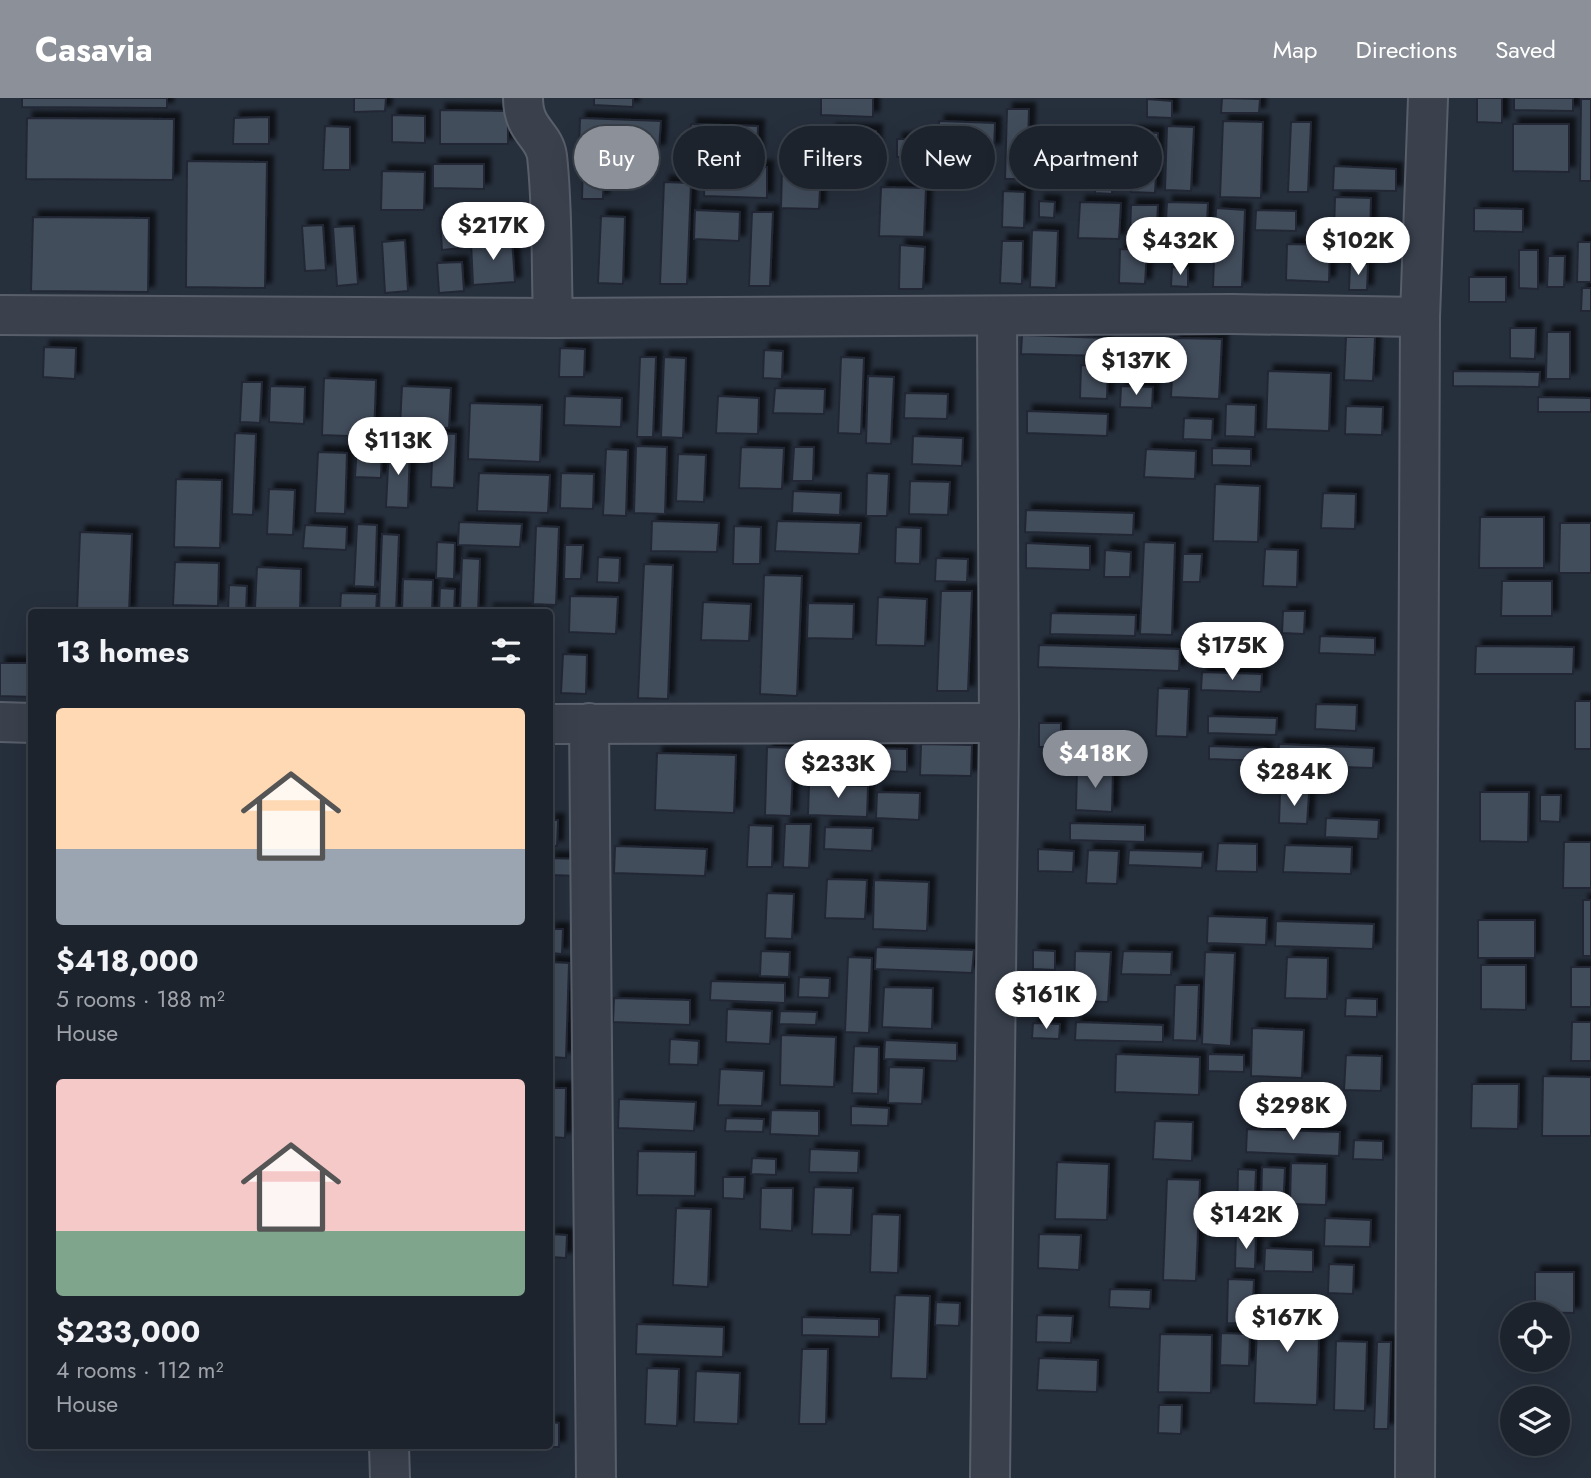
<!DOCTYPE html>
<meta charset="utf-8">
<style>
body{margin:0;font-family:Jost,sans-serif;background:#252b35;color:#f1f3f6;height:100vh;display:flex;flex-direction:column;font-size:26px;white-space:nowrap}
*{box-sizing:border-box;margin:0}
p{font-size:23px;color:#a0a4aa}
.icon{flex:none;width:38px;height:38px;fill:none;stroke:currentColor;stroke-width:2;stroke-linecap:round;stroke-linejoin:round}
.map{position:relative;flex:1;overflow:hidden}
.details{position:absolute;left:28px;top:511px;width:525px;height:840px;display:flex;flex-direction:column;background:#1c232d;border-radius:7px;box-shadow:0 7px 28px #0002,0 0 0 2px #3a4049}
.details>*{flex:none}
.banner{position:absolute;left:574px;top:28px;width:665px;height:63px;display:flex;gap:14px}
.controls{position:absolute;left:1500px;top:1204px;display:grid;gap:14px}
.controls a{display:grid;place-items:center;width:70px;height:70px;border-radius:50%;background:#1c232d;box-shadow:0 7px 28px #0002,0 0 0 2px #3a4049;font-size:35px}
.price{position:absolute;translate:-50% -60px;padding:0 16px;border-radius:24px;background:#fff;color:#222;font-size:23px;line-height:46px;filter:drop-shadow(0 2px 4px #0008)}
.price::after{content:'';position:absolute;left:50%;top:42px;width:21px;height:16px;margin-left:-10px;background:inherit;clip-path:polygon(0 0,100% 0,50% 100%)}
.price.on{background:#8c9099;color:#fff}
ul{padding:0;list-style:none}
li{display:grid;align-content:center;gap:14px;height:371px;padding:0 28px}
li span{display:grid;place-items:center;height:217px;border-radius:7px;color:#555}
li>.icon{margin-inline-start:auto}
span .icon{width:126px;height:126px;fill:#fffc;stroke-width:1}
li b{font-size:30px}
h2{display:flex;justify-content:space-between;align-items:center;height:84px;padding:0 28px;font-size:30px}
.tag{padding:0 24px;border-radius:32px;background:#1c232d;box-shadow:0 7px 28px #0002,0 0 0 2px #3a4049;font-size:24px;line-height:63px}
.tag.on{background:#8c9099;color:#fff}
header{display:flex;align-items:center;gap:42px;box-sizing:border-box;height:98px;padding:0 35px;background:#8c9099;color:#fff}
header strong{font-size:33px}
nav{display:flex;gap:38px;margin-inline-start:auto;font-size:24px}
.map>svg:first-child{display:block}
</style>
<header>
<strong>Casavia</strong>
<nav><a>Map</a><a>Directions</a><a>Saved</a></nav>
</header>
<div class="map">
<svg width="1591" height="1380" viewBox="0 0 1591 1380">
<defs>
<filter id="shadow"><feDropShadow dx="6" dy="-6" stdDeviation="2" flood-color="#0009"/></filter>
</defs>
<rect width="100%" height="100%" fill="#262f3c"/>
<!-- building -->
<g fill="#434d5b" stroke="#212834" stroke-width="2" filter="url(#shadow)">
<polygon points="22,0 167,0 167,10 22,9"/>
<polygon points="354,0 386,0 385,13 354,14"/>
<polygon points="594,0 633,0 633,9 594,7"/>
<polygon points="821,0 873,0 873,19 821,17"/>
<polygon points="1222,0 1260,1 1259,15 1221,15"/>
<polygon points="1477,0 1502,0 1502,25 1477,24"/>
<polygon points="1514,0 1573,0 1573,13 1514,12"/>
<polygon points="1147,1 1172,3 1172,20 1147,19"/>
<polygon points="1581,1 1591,1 1591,83 1580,83"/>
<polygon points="1007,11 1029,11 1027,81 1005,81"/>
<polygon points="440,12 508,13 508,46 440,46"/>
<polygon points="392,17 425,18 425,45 392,44"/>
<polygon points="269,19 269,46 233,46 234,20"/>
<polygon points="27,20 174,21 173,82 26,81"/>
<polygon points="580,20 661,23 659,52 579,50"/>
<polygon points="939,23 995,25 994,51 938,50"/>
<polygon points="1223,23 1263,24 1261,100 1220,99"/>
<polygon points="1291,24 1311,24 1308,94 1288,94"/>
<polygon points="691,26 758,28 757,58 689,57"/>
<polygon points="1513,26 1569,26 1569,74 1513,73"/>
<polygon points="325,28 350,29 350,72 323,72"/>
<polygon points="1167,28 1194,29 1191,93 1165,92"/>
<polygon points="831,32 876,33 874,71 829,70"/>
<polygon points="1133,34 1158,35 1155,95 1131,94"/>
<polygon points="1038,38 1059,38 1058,67 1038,67"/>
<rect x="897" y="41" width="25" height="18"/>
<polygon points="187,63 267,64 265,190 186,189"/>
<polygon points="583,63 604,63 603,101 582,101"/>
<polygon points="433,66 484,66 484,91 433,90"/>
<polygon points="705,67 767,69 767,100 704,98"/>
<polygon points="1096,68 1113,68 1112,96 1095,95"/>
<polygon points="1334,68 1396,71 1396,93 1333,92"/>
<polygon points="782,70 821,71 819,111 781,110"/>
<polygon points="382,73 425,74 424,112 381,112"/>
<polygon points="664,84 691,85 687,186 660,186"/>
<polygon points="881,89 926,90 924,139 879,138"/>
<polygon points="1003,93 1025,94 1024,130 1002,129"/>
<polygon points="1335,99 1371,100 1370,133 1334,132"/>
<polygon points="1039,103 1055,104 1054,120 1039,119"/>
<polygon points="1080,104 1121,105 1119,141 1078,140"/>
<polygon points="1167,104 1208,105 1206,142 1165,140"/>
<polygon points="1131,107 1158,107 1156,140 1130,139"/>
<polygon points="1216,110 1245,112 1242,189 1213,189"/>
<polygon points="1474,110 1523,111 1523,134 1474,133"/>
<polygon points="695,112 740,114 739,143 694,141"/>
<polygon points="1256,112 1296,113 1296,133 1255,132"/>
<polygon points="752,114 773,114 770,188 749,188"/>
<polygon points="601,118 625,119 623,186 598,185"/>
<polygon points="33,119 149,120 148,194 31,193"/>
<polygon points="459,119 461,150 442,152 440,120"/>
<polygon points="323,127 326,172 305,173 302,128"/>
<polygon points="354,128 358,186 337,188 333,129"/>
<polygon points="1032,132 1058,133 1056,190 1030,189"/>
<polygon points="512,141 515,184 473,187 471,144"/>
<polygon points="405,142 408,193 385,195 382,144"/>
<polygon points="1002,143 1023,143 1022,186 1000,185"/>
<polygon points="1578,144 1591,144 1591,184 1577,184"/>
<polygon points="1287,146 1330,147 1329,184 1286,182"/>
<polygon points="900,147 925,149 923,191 899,191"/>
<polygon points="1120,151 1147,152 1145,186 1119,185"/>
<polygon points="1519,152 1538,152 1538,191 1519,190"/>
<polygon points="1548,158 1565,158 1564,189 1547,189"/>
<polygon points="462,164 464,193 439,195 437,165"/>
<polygon points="1350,166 1368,166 1367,192 1349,192"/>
<polygon points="1172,169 1188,170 1188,189 1171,188"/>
<rect x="1469" y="179" width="37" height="25"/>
<polygon points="1582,190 1591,190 1591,213 1581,213"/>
<polygon points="1510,230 1536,230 1535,261 1510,260"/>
<polygon points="1547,234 1570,234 1570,281 1546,281"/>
<polygon points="1022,237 1105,240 1105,258 1021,256"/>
<polygon points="1346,239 1375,239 1373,283 1344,282"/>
<polygon points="1174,240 1222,241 1219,301 1171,299"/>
<polygon points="44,249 76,250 75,281 43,279"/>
<polygon points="560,250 585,251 584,279 559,279"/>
<polygon points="764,252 783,253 782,281 763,280"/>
<polygon points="640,259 656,259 653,339 637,339"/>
<polygon points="664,259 686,260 683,340 661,339"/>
<polygon points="841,259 864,260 861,336 838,335"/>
<polygon points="1081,267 1108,268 1107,301 1080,300"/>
<polygon points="1268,273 1331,275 1329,333 1266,331"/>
<polygon points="1453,273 1540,274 1539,289 1453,288"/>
<polygon points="868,278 894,279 891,346 866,345"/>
<polygon points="324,280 376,282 374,339 322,337"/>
<polygon points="242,284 262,284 260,325 240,324"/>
<polygon points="270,288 305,289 304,326 269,324"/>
<polygon points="402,288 451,290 449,330 400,328"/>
<polygon points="1121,288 1153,289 1152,310 1120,309"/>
<polygon points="775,290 825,291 824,316 773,315"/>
<polygon points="905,295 948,296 947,321 904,320"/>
<polygon points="565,298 622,300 621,329 564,327"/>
<polygon points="718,298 759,300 758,336 716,335"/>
<polygon points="1538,299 1591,300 1591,314 1538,314"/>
<polygon points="470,305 542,307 540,364 468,361"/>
<polygon points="1226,306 1256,307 1255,339 1225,338"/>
<polygon points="1346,308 1383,309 1382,337 1345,336"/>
<polygon points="1027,313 1108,316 1107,338 1027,335"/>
<polygon points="1184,320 1213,321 1212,342 1183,341"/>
<polygon points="235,335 256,336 253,417 232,416"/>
<polygon points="433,335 456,336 454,390 431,389"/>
<polygon points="913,338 963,340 962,368 912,366"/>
<polygon points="357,346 382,346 381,380 355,379"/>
<polygon points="389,348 410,348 408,410 386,409"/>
<polygon points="636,348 667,349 665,416 634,415"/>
<polygon points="741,349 784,350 782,391 739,390"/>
<polygon points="794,349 814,349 813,383 792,383"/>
<polygon points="1212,350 1251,351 1251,368 1212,367"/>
<polygon points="606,351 628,352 626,418 603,417"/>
<polygon points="1146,351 1196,353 1195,381 1144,379"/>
<polygon points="318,354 347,355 345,416 315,415"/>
<polygon points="678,356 706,357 704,404 676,403"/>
<polygon points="479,375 550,377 548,415 477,413"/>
<polygon points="561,375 594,376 593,411 560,410"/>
<polygon points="867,375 889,376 887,418 866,418"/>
<polygon points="176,381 222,382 220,450 174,449"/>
<polygon points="910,383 950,384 948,417 909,416"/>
<polygon points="1215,386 1260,388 1258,444 1213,443"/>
<polygon points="269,391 295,392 293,437 267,436"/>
<polygon points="793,393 841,395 840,417 792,415"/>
<polygon points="1323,395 1356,396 1355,431 1321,430"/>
<polygon points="1026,412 1134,415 1133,437 1025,434"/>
<polygon points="1480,419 1544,419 1544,470 1479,470"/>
<polygon points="652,423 719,425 717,454 651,453"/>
<polygon points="777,423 861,425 859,456 775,453"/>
<polygon points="459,424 522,426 520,449 458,447"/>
<polygon points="1560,425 1591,425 1591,475 1559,475"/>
<polygon points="357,426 377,427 375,489 354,488"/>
<polygon points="305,427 347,429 346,452 303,450"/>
<polygon points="536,428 559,429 556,507 533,506"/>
<polygon points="734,428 761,429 760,466 733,466"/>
<polygon points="896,429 921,430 920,466 895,465"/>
<polygon points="80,434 132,436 129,514 77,514"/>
<polygon points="382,436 399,437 396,514 379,514"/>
<polygon points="437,444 455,445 454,481 436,480"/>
<polygon points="1144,444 1175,445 1172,537 1140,536"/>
<polygon points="1026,445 1090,448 1090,472 1026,470"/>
<polygon points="565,447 583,447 581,481 564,481"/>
<polygon points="1265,451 1298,452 1297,489 1263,488"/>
<polygon points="1105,452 1131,454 1130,479 1104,479"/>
<polygon points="1183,456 1202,456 1200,484 1182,484"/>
<polygon points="598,459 620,460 619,485 597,484"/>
<polygon points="462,460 480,461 478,514 460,514"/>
<polygon points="936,460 968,461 967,484 935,483"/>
<polygon points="175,464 219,465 218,508 173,507"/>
<polygon points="644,466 673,467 668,601 638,600"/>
<polygon points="257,469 301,471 300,512 255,510"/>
<polygon points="764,477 802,478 797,598 760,596"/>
<polygon points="403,481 433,482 432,514 402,514"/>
<polygon points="1502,483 1552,483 1552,518 1501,518"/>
<polygon points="229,487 247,488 246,514 228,514"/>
<polygon points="440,490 455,491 454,514 439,514"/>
<polygon points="941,493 972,493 968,593 937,593"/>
<polygon points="341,495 377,496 376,514 340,514"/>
<polygon points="570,498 618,499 616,536 569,534"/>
<polygon points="878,499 927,501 925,548 876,547"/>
<polygon points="703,504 751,506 749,543 701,542"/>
<polygon points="808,505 854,506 853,541 807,540"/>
<polygon points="488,512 546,513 546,514 488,514"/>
<polygon points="1283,513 1305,513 1304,536 1282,535"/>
<polygon points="1051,515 1136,517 1135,538 1050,536"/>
<polygon points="1320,538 1375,540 1375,557 1319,555"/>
<polygon points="1216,546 1262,547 1262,559 1215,557"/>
<polygon points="1039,547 1180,551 1179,573 1038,569"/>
<polygon points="1476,548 1574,549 1573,576 1475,576"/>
<polygon points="563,556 587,557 586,596 561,595"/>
<polygon points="0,565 32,565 32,599 0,598"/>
<polygon points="1202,574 1262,576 1261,594 1201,592"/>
<polygon points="1158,590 1189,591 1187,639 1156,638"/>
<rect x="1575" y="603" width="16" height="48"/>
<polygon points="1316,606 1357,607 1356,633 1315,631"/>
<polygon points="1208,618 1277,620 1276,637 1208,635"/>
<rect x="1039" y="625" width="22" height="24"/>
<polygon points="921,646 972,647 971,678 920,677"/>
<polygon points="1279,646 1374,650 1373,670 1277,667"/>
<polygon points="1209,648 1266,650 1265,663 1209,661"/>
<polygon points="767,649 794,650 791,718 765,717"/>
<polygon points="866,650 907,651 907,674 866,672"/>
<polygon points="657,655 736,657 734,715 655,712"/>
<polygon points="1077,670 1113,672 1112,714 1076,712"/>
<polygon points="809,686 868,688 867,719 808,717"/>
<polygon points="877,694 920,695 919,722 876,720"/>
<polygon points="1480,694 1529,694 1528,744 1480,743"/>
<polygon points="1280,695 1309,695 1307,726 1279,725"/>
<polygon points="1540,697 1561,697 1560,724 1540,723"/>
<polygon points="1326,720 1379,722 1378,741 1325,739"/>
<polygon points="550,722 558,722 557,748 550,748"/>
<polygon points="1070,725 1145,727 1145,744 1070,742"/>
<polygon points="785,726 811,726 809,770 783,769"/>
<polygon points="749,727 773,728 772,769 747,769"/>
<polygon points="825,729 873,730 872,753 824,751"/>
<polygon points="1564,744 1591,744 1591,790 1563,790"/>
<polygon points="1218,745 1257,746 1257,774 1216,773"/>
<polygon points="1285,747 1352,749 1351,776 1283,774"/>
<polygon points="615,748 707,751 705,778 614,775"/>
<polygon points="1038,751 1074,753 1073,774 1038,773"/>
<polygon points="1088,752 1119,753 1117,786 1086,785"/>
<polygon points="1129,752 1203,754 1202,770 1128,767"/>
<polygon points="550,760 579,761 579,778 550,777"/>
<polygon points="827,781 867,782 865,821 825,820"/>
<polygon points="874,782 929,784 927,833 873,831"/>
<polygon points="767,795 794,796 792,841 765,840"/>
<rect x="1583" y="802" width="8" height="56"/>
<polygon points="1208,818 1267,820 1266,847 1207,845"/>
<rect x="1478" y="822" width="57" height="38"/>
<polygon points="1276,823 1374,826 1373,851 1275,848"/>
<polygon points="550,831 563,831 562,856 550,855"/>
<polygon points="876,849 974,852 972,875 875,871"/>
<polygon points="1033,852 1055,853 1055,872 1033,871"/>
<polygon points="761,853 790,854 789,879 760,878"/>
<polygon points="1075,853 1111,854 1108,904 1074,903"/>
<polygon points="1123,853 1172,854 1171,877 1121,876"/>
<polygon points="1205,854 1235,855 1231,948 1202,946"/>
<polygon points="848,859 872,860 869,935 845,934"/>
<polygon points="1287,859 1328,860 1327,901 1285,900"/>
<polygon points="550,864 569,865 566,960 550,959"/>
<polygon points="1481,867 1526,867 1526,912 1481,911"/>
<rect x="1571" y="869" width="20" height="40"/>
<polygon points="799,879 830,880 829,900 798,899"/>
<polygon points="711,883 785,885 785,905 710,902"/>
<polygon points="1175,887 1199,887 1197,943 1173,942"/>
<polygon points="884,889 933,890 932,931 882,929"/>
<polygon points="614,900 690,902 690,927 613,924"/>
<polygon points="1346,900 1377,901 1377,919 1345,918"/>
<polygon points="727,911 772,913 770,946 726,944"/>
<polygon points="780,913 817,914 816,927 779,926"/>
<polygon points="1076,924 1163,927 1163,944 1075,942"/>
<polygon points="1572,924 1591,924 1591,963 1571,963"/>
<polygon points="1033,925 1060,926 1059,941 1032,940"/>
<polygon points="1252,930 1304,932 1302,980 1251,978"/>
<polygon points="781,937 836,939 834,989 780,987"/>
<polygon points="670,941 699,943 698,967 669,966"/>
<polygon points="885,942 957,945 957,963 884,961"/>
<polygon points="854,948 879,949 878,996 852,995"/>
<polygon points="1116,956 1200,959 1199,997 1115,994"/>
<polygon points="1208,956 1244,957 1244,974 1208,973"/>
<polygon points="1346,957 1382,958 1381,993 1344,992"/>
<polygon points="889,969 924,970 922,1006 888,1005"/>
<polygon points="720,971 764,973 762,1008 718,1007"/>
<polygon points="1543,978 1591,979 1591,1038 1542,1038"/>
<polygon points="1472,986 1519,986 1518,1031 1471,1030"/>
<polygon points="550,990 566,990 565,1040 550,1039"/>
<polygon points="619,1001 696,1004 694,1033 618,1030"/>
<polygon points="851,1008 889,1010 888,1028 851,1027"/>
<polygon points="771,1012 819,1013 819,1038 770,1036"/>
<polygon points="726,1020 764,1021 763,1034 725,1033"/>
<polygon points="1155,1023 1193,1024 1192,1063 1153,1061"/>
<polygon points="1247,1031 1340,1034 1339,1058 1246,1054"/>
<polygon points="1354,1042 1383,1043 1383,1062 1353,1061"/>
<polygon points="810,1051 859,1053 858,1075 809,1074"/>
<polygon points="638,1053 696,1054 695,1098 637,1097"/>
<polygon points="752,1060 776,1061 776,1077 751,1076"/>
<polygon points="1057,1064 1109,1066 1107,1122 1055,1121"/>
<polygon points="1291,1065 1327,1066 1326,1107 1290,1106"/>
<polygon points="1262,1069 1285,1070 1283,1112 1261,1112"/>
<polygon points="1238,1071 1256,1072 1254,1124 1237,1124"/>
<polygon points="723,1079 745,1079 744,1101 723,1100"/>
<polygon points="1167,1081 1200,1082 1196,1183 1163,1182"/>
<polygon points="814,1089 853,1090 851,1137 812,1136"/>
<polygon points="761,1090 793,1090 792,1133 760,1131"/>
<polygon points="676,1110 711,1111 708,1189 673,1187"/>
<polygon points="872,1116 900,1117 898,1175 870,1174"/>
<polygon points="1325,1120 1371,1122 1370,1149 1324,1148"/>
<polygon points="1236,1135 1256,1136 1255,1171 1235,1170"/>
<polygon points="550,1136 567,1137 566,1160 550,1159"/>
<polygon points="1039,1136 1081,1137 1079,1172 1038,1170"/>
<polygon points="1265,1150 1313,1152 1313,1174 1264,1173"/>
<polygon points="1329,1166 1354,1167 1353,1196 1328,1195"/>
<polygon points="1535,1174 1574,1174 1574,1215 1535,1214"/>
<polygon points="1228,1181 1254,1182 1252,1226 1227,1225"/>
<polygon points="1110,1191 1151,1192 1150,1211 1109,1209"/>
<polygon points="895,1197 930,1198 927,1281 891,1280"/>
<polygon points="936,1204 960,1205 959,1228 935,1227"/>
<polygon points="1258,1206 1320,1207 1317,1307 1254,1305"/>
<polygon points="1037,1217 1073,1218 1071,1245 1036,1244"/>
<polygon points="802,1219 879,1221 879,1239 802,1237"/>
<polygon points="637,1226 724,1229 723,1259 636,1256"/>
<polygon points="1221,1235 1250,1236 1249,1268 1220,1267"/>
<polygon points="1160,1236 1212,1237 1211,1295 1158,1294"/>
<polygon points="1336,1243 1367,1244 1365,1313 1334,1312"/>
<polygon points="1377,1244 1391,1244 1388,1331 1374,1331"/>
<polygon points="802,1251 828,1251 826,1326 799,1326"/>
<polygon points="1039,1260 1098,1262 1097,1294 1037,1292"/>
<polygon points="647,1270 679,1271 677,1328 645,1326"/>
<polygon points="696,1273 740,1275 738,1326 694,1324"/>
<polygon points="1159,1307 1182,1307 1181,1336 1158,1335"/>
<polygon points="550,1324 559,1325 559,1349 536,1349 550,1348"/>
</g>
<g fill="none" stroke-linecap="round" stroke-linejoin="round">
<!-- minor casing -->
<g stroke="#585f6b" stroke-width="42">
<g id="minor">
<path d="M523 0C523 33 544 36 547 58 553 111 551 166 553 220"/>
<polyline points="0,217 553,220 1232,216 1420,219"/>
<polyline points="0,624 32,625"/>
<polyline points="589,625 596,1380"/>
<polyline points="550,626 999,625"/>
<polyline points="389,1348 390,1380"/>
<polyline points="990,1380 999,625 997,218"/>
<polyline points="1415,1380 1420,219 1428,0"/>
</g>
</g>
<!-- minor -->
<use href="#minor" stroke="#3a414d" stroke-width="38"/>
</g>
</svg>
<div class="controls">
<a><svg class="icon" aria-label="locate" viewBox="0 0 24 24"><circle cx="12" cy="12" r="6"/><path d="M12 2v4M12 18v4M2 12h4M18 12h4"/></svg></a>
<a><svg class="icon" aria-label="layers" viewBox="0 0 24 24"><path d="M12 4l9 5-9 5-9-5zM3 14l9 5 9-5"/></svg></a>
</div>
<b class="price" style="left:493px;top:164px">$217K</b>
<b class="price" style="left:1180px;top:179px">$432K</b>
<b class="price" style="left:1358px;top:179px">$102K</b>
<b class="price" style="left:1136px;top:299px">$137K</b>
<b class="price" style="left:398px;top:379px">$113K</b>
<b class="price" style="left:1232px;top:584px">$175K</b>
<b class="price on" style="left:1095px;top:692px">$418K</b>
<b class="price" style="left:838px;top:702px">$233K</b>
<b class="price" style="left:1294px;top:710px">$284K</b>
<b class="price" style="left:1046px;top:933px">$161K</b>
<b class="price" style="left:1293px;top:1044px">$298K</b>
<b class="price" style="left:1246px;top:1153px">$142K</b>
<b class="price" style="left:1287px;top:1256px">$167K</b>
<div class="banner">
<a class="tag on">Buy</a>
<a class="tag">Rent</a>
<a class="tag">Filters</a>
<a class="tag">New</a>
<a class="tag">Apartment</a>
</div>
<section class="details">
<h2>13 homes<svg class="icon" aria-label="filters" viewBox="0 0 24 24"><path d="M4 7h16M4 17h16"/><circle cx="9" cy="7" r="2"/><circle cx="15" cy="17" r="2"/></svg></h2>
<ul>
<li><span style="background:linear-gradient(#ffd9b3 65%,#9aa5b1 0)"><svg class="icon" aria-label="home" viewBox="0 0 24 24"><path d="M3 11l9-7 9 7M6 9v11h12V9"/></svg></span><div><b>$418,000</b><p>5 rooms · 188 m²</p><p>House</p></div></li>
<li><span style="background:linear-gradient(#f6c9c9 70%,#7fa58c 0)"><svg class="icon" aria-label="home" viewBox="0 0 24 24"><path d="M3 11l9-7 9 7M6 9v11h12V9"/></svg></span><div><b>$233,000</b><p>4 rooms · 112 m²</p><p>House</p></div></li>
</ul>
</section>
</div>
